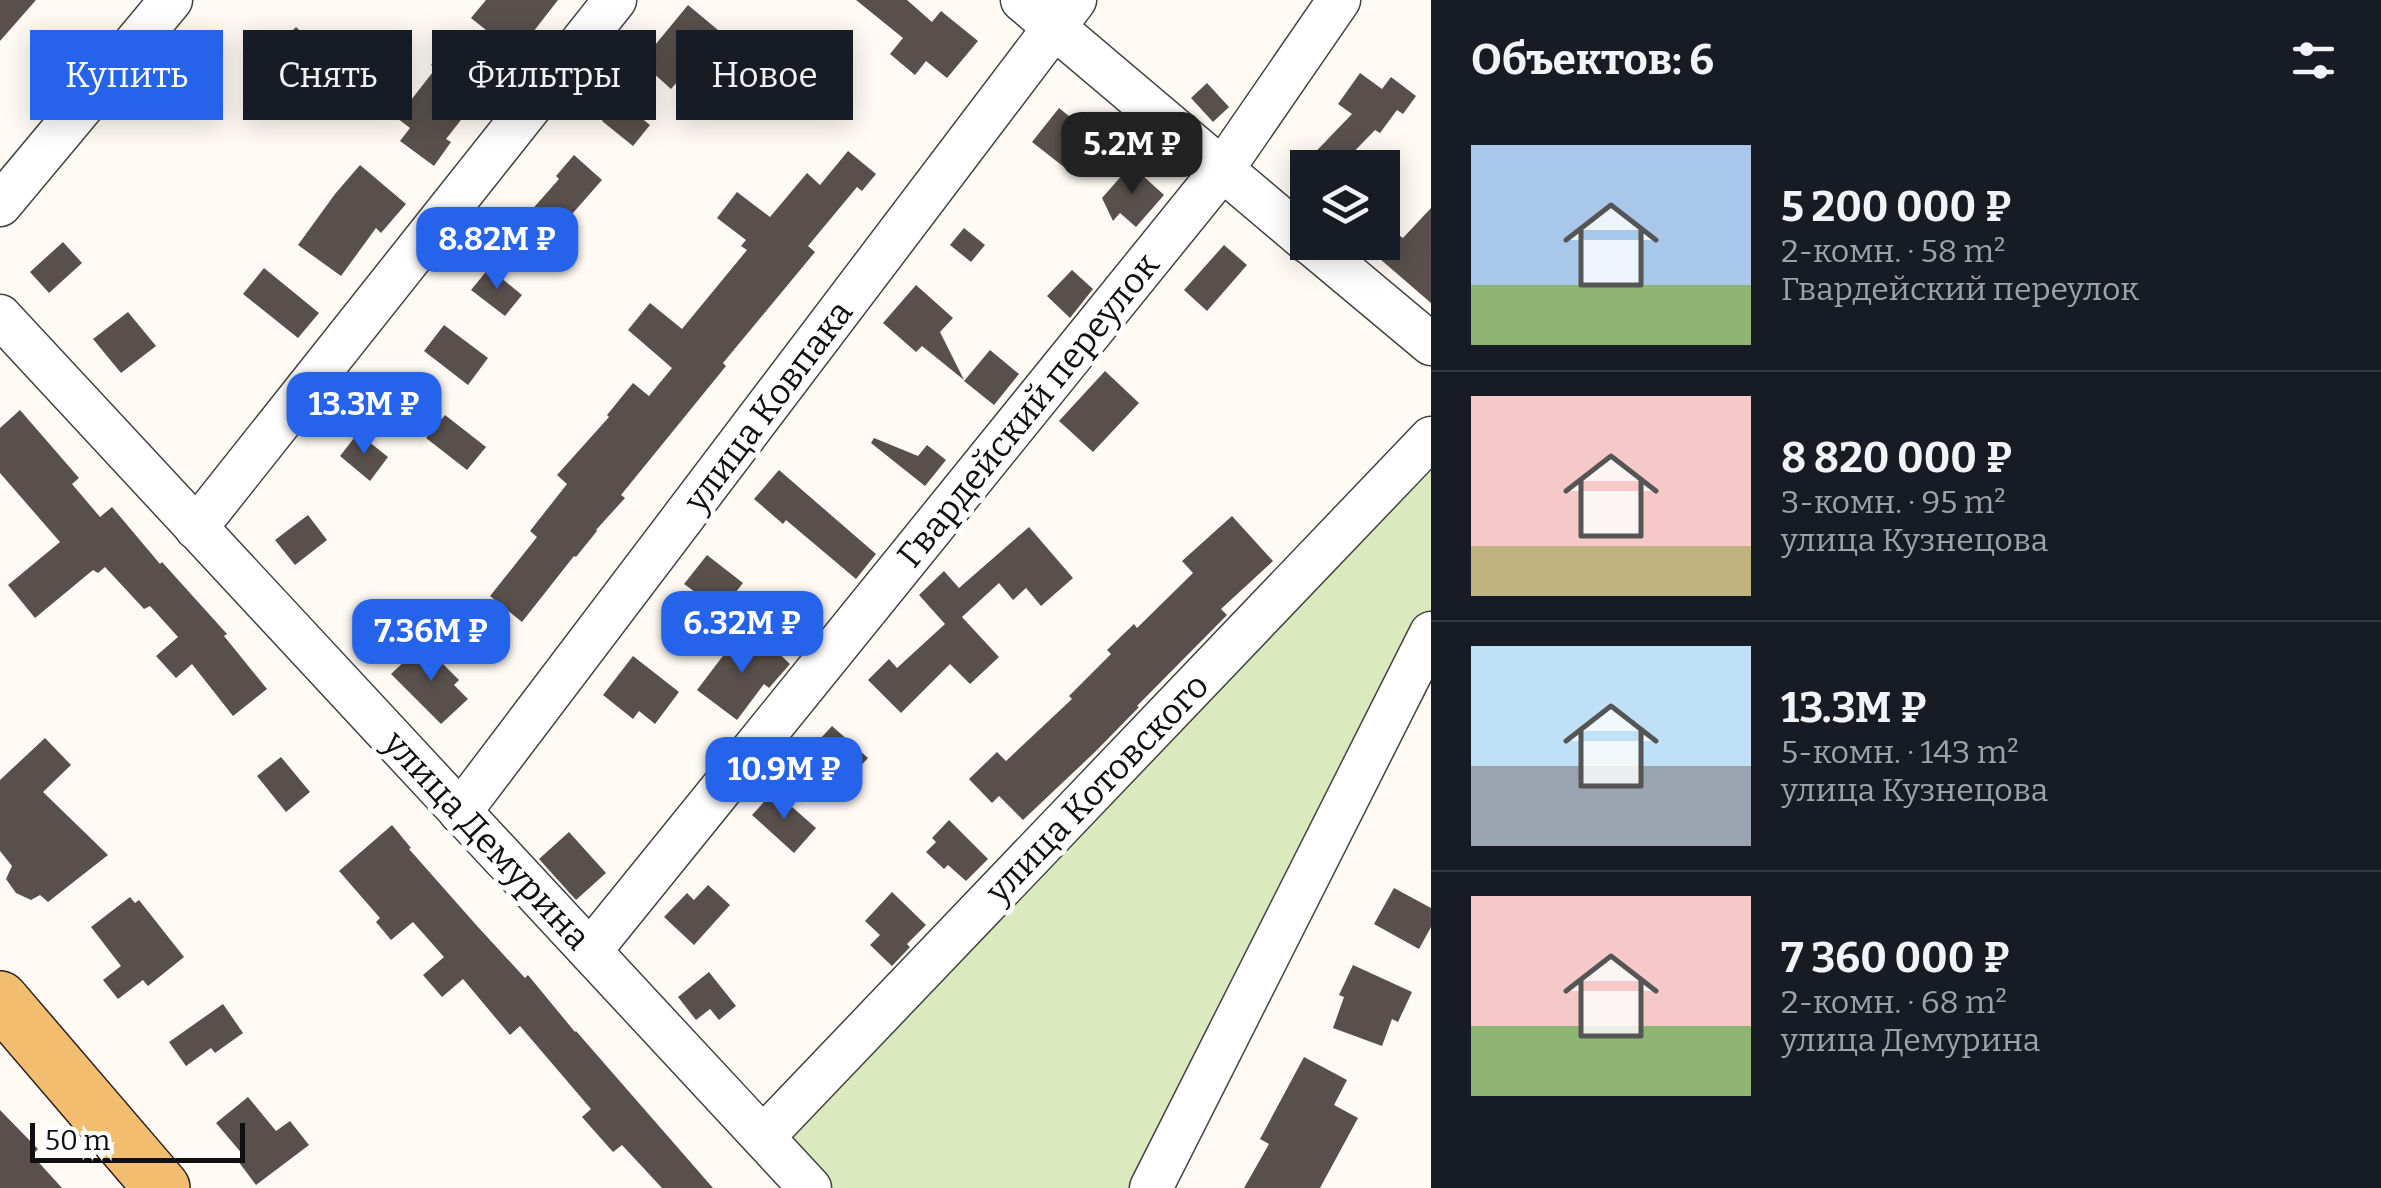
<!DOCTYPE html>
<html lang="ru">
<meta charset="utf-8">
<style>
body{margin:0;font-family:Bitter,serif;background:#242831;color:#f1f3f6;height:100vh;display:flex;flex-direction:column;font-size:38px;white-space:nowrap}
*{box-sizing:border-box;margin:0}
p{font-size:32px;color:#9ea1a6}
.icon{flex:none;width:55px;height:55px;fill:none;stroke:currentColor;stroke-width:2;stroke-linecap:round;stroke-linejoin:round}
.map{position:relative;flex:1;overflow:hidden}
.side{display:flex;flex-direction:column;background:#171b24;width:950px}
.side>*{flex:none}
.guide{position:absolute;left:30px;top:30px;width:950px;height:90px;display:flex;gap:20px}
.buttons{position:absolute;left:1290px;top:150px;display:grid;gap:20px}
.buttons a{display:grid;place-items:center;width:110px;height:110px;border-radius:0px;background:#171b24;box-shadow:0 5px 25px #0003;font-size:50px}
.scale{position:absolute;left:30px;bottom:25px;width:215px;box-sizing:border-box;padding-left:10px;border:5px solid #101010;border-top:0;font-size:28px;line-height:35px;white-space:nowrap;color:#101010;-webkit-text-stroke:8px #fff;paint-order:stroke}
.price{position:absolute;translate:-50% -85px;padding:0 22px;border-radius:20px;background:#2563eb;color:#fff;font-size:32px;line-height:65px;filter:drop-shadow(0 2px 5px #0008)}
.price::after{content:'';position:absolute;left:50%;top:60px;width:30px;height:22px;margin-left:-15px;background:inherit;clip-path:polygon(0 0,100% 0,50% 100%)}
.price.selected{background:#222;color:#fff}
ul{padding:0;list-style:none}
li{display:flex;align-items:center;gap:30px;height:250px;padding:0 40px}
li+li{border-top:2px solid #363941}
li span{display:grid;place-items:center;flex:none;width:280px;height:200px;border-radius:0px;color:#555}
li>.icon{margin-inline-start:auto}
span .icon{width:120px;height:120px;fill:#fffc;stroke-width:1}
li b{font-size:42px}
h2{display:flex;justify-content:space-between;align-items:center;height:120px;padding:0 40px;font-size:42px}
.tag{padding:0 35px;border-radius:0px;background:#171b24;box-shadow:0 5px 25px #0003;font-size:35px;line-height:90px}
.tag.selected{background:#2563eb;color:#fff}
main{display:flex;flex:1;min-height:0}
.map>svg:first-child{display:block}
</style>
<main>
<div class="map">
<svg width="1431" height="1188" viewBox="0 0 1431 1188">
<rect width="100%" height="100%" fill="#fffbf4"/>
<!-- green -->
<polygon fill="#dbe9be" points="1431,438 1431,633 1151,1188 810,1188 763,1137"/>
<!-- building -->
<g fill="#59504d">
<polygon points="0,0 36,0 0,41"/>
<polygon points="486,0 558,0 516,54 471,18"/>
<polygon points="856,0 907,0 932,22 941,11 978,41 947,78 926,61 915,75 890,54 903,38"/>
<polygon points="688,5 724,35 696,68 692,65 671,89 641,62"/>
<polygon points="296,27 328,57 309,76 273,50"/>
<polygon points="448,46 490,83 446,139 451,142 434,166 400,141 410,128 397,118 436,68 431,65"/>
<polygon points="1360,73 1382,89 1391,77 1416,96 1403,114 1397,110 1380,133 1375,130 1338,168 1300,168 1352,114 1338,104"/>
<polygon points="1207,83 1229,107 1213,122 1191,98"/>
<polygon points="619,100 650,125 633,146 602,121"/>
<polygon points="1059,108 1091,134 1064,167 1032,142"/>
<polygon points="848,151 876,174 862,191 857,187 808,246 815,252 723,363 726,366 621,495 625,498 596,530 597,531 576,557 574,556 522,622 490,596 537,537 530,531 567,484 557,475 609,417 607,415 633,383 649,396 672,368 628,330 650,303 682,329 747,250 741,246 746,240 717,218 737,192 770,217 807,173 820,185"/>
<polygon points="574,155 602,180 558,230 565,235 545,257 514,230 559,179 556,176"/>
<polygon points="360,165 406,204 381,233 376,228 341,276 298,245 335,194"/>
<polygon points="1131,165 1164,195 1136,227 1120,213 1113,221 1102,198"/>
<polygon points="1431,208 1431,303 1380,259 1400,236 1403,238"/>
<polygon points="964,228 985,245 971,262 950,245"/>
<polygon points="63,242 82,263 49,293 30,272"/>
<polygon points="1224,245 1247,265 1207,311 1184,290"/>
<polygon points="264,268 319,313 298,338 243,294"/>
<polygon points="489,268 522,295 505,316 471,290"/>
<polygon points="1072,270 1093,289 1070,318 1047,296"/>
<polygon points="916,285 953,318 940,332 964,380 922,346 916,352 883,323"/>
<polygon points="128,312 156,346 121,373 93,339"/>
<polygon points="444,325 488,358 468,385 424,351"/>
<polygon points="990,350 1019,374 994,405 964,381"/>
<polygon points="1105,371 1139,403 1093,452 1059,421"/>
<polygon points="20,410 79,478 72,484 100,517 112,507 160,564 162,562 227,634 224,636 267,689 233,716 192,664 176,678 156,656 178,637 150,606 144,609 105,567 98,573 93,570 35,618 8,585 60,542 0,473 0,428"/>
<polygon points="445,415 486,447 467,470 426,438"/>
<polygon points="358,433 388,457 370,481 340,456"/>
<polygon points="874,438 918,456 927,445 946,460 925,486 871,443"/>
<polygon points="779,470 876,554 856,579 786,520 783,524 754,499"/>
<polygon points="308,515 327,540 295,565 275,540"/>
<polygon points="1232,516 1273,561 1221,609 1227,615 1137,706 1139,707 1096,751 1023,820 999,796 992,803 969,779 997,752 1006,761 1072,699 1069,696 1111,654 1107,650 1134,624 1137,628 1193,573 1182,561"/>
<polygon points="1029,527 1073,578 1041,606 1026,588 1013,600 999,583 962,617 999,657 970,684 950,664 901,713 868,680 889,659 897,668 945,624 919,595 944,571 959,588"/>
<polygon points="707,555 743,583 721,611 684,584"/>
<polygon points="738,636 756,653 767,642 790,664 769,688 764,684 737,720 697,690"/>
<polygon points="423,644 459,680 454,685 468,699 441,724 391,674"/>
<polygon points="633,656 679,692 655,724 639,711 633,719 603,695"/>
<polygon points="832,726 868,758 844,784 808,752"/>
<polygon points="45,738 71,765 43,792 108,855 48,902 40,895 31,900 16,893 6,879 12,866 0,851 0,780"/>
<polygon points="281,757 310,792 286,812 257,776"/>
<polygon points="774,791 816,828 794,853 752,815"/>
<polygon points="949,820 988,859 966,881 948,865 944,869 926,852 936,842 932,838"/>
<polygon points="392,825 411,848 409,849 478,927 525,978 528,975 575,1032 576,1031 713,1188 662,1188 622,1145 613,1152 582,1117 591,1109 520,1026 510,1035 463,979 442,997 423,975 444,957 413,922 391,940 376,922 380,918 339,871"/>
<polygon points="569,832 606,873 576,900 539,859"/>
<polygon points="708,885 730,905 694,945 664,917 687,893 694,900"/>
<polygon points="1394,888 1431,908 1431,927 1419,949 1374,924"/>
<polygon points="892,892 926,925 907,944 910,947 892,966 870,945 880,935 865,921"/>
<polygon points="130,897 135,903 139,900 184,957 148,986 143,980 118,999 103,980 121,966 91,927"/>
<polygon points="1353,965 1412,992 1398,1022 1392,1019 1382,1046 1333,1028 1344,997 1339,995"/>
<polygon points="709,972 736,1006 719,1020 710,1009 696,1020 678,997"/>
<polygon points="223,1004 243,1033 215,1053 211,1048 186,1066 169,1042"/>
<polygon points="1304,1057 1347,1080 1334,1105 1358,1118 1320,1188 1244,1188 1269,1144 1260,1139"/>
<polygon points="248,1097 276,1131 290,1121 309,1145 256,1185 238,1161 244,1156 216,1123"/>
<polygon points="0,1110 38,1149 32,1155 62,1188 0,1188"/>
</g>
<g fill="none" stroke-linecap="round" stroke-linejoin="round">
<!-- minor casing -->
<g stroke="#434343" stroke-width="45">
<g id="minor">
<polyline points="1022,0 1308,242"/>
<polyline points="0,205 171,0"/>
<polyline points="1309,242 1431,344"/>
<polyline points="0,316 810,1188"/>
<polyline points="196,528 615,0"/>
<polyline points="460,812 1075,0"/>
<polyline points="590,951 1222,170 1339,0"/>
<polyline points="763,1137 1431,438"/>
<polyline points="1151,1188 1431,633"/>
</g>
</g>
<!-- major casing -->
<g stroke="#212121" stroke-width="58">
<polyline id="major" points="0,999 162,1188"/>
</g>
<!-- minor -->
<use href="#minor" stroke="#fff" stroke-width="42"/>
<!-- major -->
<use href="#major" stroke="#f3bd70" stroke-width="55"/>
</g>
<g text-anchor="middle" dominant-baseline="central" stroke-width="10" stroke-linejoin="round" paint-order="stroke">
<!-- street labels -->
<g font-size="35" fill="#101010" stroke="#fff">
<text transform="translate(768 406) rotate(-53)">улица Ковпака</text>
<text transform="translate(1028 410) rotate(-51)">Гвардейский переулок</text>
<text transform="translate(1097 788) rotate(-46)">улица Котовского</text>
<text transform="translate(487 840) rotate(47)">улица Демурина</text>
</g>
</g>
</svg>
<div class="buttons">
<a><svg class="icon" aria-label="layers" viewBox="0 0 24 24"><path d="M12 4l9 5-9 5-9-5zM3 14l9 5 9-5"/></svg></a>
</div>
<div class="scale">50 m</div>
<b class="price selected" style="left:1132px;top:197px">5.2M ₽</b>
<b class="price" style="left:497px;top:292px">8.82M ₽</b>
<b class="price" style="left:364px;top:457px">13.3M ₽</b>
<b class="price" style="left:742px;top:676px">6.32M ₽</b>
<b class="price" style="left:431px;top:684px">7.36M ₽</b>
<b class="price" style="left:784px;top:822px">10.9M ₽</b>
<div class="guide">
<a class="tag selected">Купить</a>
<a class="tag">Снять</a>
<a class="tag">Фильтры</a>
<a class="tag">Новое</a>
</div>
</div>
<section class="side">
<h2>Объектов: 6<svg class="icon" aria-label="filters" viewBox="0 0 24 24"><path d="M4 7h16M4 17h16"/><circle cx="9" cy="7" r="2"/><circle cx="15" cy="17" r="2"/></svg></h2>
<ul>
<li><span style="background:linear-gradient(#a9c7e8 70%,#8fb573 0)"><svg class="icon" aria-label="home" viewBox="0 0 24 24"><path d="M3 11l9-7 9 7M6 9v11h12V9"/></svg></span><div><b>5 200 000 ₽</b><p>2-комн. · 58 m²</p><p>Гвардейский переулок</p></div></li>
<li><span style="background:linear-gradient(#f6c9c9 75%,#c2b280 0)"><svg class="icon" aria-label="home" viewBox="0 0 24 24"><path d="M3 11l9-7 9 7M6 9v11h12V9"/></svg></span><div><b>8 820 000 ₽</b><p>3-комн. · 95 m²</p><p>улица Кузнецова</p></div></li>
<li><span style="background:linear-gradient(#bfe0f5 60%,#9aa5b1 0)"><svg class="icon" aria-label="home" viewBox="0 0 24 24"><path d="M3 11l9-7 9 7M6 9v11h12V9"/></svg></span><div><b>13.3M ₽</b><p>5-комн. · 143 m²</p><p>улица Кузнецова</p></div></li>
<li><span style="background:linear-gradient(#f6c9c9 65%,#8fb573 0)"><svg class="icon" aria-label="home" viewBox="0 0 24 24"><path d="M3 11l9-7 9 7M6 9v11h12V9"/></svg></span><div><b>7 360 000 ₽</b><p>2-комн. · 68 m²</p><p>улица Демурина</p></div></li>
</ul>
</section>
</main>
